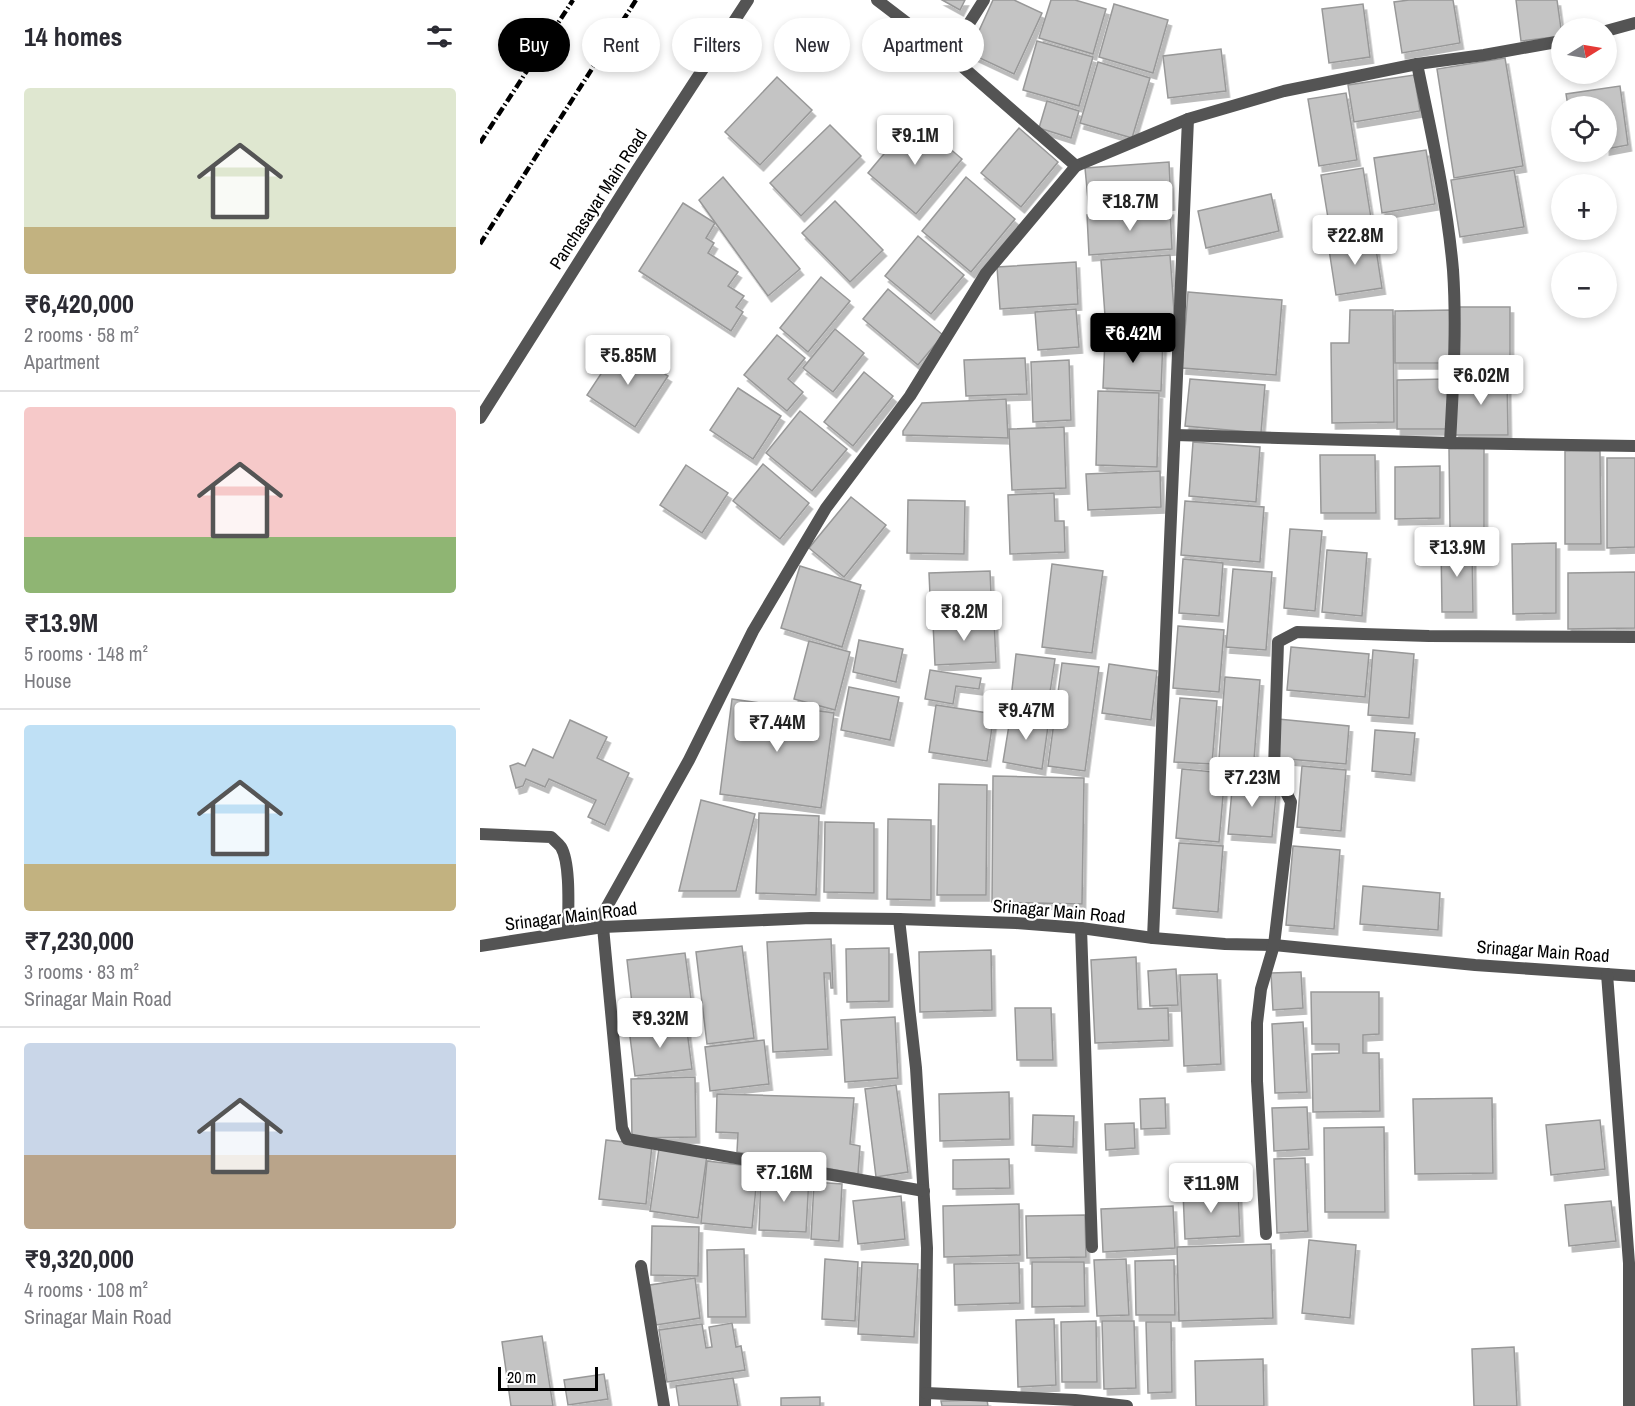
<!DOCTYPE html>
<meta charset="utf-8">
<style>
body{margin:0;font-family:"Archivo Narrow",sans-serif;background:#f2f2f3;color:#2b2b33;height:100vh;display:flex;flex-direction:column;font-size:22px;white-space:nowrap}
*{box-sizing:border-box;margin:0}
p{font-size:20px;color:#7c7c81}
.icon{flex:none;width:33px;height:33px;fill:none;stroke:currentColor;stroke-width:2;stroke-linecap:round;stroke-linejoin:round}
.map{position:relative;flex:1;overflow:hidden}
.panel{display:flex;flex-direction:column;background:#fff;width:480px}
.panel>*{flex:none}
.top-card{position:absolute;left:18px;top:18px;width:570px;height:54px;display:flex;gap:12px}
.needle{width:39px;rotate:79deg}
.buttons{position:absolute;left:1071px;top:18px;display:grid;gap:12px}
.buttons a{display:grid;place-items:center;width:66px;height:66px;border-radius:50%;background:#fff;box-shadow:0 3px 9px #0003;font-size:30px}
.scale{position:absolute;left:18px;bottom:15px;width:100px;box-sizing:border-box;padding-left:6px;border:3px solid #000;border-top:0;font-size:16px;line-height:21px;white-space:nowrap;color:#000;-webkit-text-stroke:4px #fff;paint-order:stroke}
.price{position:absolute;translate:-50% -51px;padding:0 14px;border-radius:6px;background:#fff;color:#222;font-size:20px;line-height:39px;filter:drop-shadow(0 2px 3px #0008)}
.price::after{content:'';position:absolute;left:50%;top:36px;width:18px;height:14px;margin-left:-9px;background:inherit;clip-path:polygon(0 0,100% 0,50% 100%)}
.price.active{background:#000;color:#fff}
ul{padding:0;list-style:none}
li{display:grid;align-content:center;gap:12px;height:318px;padding:0 24px}
li+li{border-top:2px solid #e1e1e2}
li span{display:grid;place-items:center;height:186px;border-radius:6px;color:#555}
li>.icon{margin-inline-start:auto}
span .icon{width:108px;height:108px;fill:#fffc;stroke-width:1}
li b{font-size:26px}
h2{display:flex;justify-content:space-between;align-items:center;height:72px;padding:0 24px;font-size:26px}
.pill{padding:0 21px;border-radius:27px;background:#fff;box-shadow:0 3px 9px #0003;font-size:21px;line-height:54px}
.pill.active{background:#000;color:#fff}
main{display:flex;flex:1;min-height:0}
.map>svg:first-child{display:block}
</style>
<main>
<section class="panel">
<h2>14 homes<svg class="icon" aria-label="filters" viewBox="0 0 24 24"><path d="M4 7h16M4 17h16"/><circle cx="9" cy="7" r="2"/><circle cx="15" cy="17" r="2"/></svg></h2>
<ul>
<li><span style="background:linear-gradient(#dfe7d0 75%,#c2b280 0)"><svg class="icon" aria-label="home" viewBox="0 0 24 24"><path d="M3 11l9-7 9 7M6 9v11h12V9"/></svg></span><div><b>₹6,420,000</b><p>2 rooms · 58 m²</p><p>Apartment</p></div></li>
<li><span style="background:linear-gradient(#f6c9c9 70%,#8fb573 0)"><svg class="icon" aria-label="home" viewBox="0 0 24 24"><path d="M3 11l9-7 9 7M6 9v11h12V9"/></svg></span><div><b>₹13.9M</b><p>5 rooms · 148 m²</p><p>House</p></div></li>
<li><span style="background:linear-gradient(#bfe0f5 75%,#c2b280 0)"><svg class="icon" aria-label="home" viewBox="0 0 24 24"><path d="M3 11l9-7 9 7M6 9v11h12V9"/></svg></span><div><b>₹7,230,000</b><p>3 rooms · 83 m²</p><p>Srinagar Main Road</p></div></li>
<li><span style="background:linear-gradient(#c9d6e8 60%,#b9a48a 0)"><svg class="icon" aria-label="home" viewBox="0 0 24 24"><path d="M3 11l9-7 9 7M6 9v11h12V9"/></svg></span><div><b>₹9,320,000</b><p>4 rooms · 108 m²</p><p>Srinagar Main Road</p></div></li>
</ul>
</section>
<div class="map">
<svg width="1155" height="1406" viewBox="0 0 1155 1406">
<defs>
<filter id="shadow"><feDropShadow dx="3.5" dy="6" stdDeviation="0" flood-color="#0004"/></filter>
</defs>
<rect width="100%" height="100%" fill="#fff"/>
<!-- building -->
<g fill="#c4c4c4" stroke="#989898" stroke-width="1.5" filter="url(#shadow)">
<polygon points="462,0 485,0 480,10"/>
<polygon points="513,0 534,0 562,13 534,74 489,53"/>
<polygon points="571,0 595,0 626,9 613,54 559,38"/>
<polygon points="929,0 973,0 980,43 922,53 914,2"/>
<polygon points="1036,0 1077,0 1082,36 1041,41"/>
<polygon points="634,4 688,20 673,73 619,57"/>
<polygon points="883,4 890,57 849,63 842,9"/>
<polygon points="557,41 613,57 599,106 543,90"/>
<polygon points="741,49 746,91 688,98 683,56"/>
<polygon points="1025,58 1043,166 974,178 957,69"/>
<polygon points="618,62 670,78 652,138 600,123"/>
<polygon points="934,75 940,111 874,122 868,85"/>
<polygon points="297,77 332,110 280,165 245,132"/>
<polygon points="1140,86 1148,145 1126,149 1126,106 1088,106 1086,94"/>
<polygon points="866,93 877,160 839,166 828,99"/>
<polygon points="567,101 599,111 591,138 559,128"/>
<polygon points="434,118 482,159 436,214 388,173"/>
<polygon points="350,125 381,156 321,216 290,183"/>
<polygon points="539,128 578,162 541,207 501,173"/>
<polygon points="946,150 955,204 902,213 894,158"/>
<polygon points="689,162 691,204 609,210 605,168"/>
<polygon points="883,168 891,218 849,224 841,175"/>
<polygon points="1034,170 1044,227 980,237 971,180"/>
<polygon points="243,177 320,269 288,296 219,200"/>
<polygon points="486,177 535,219 491,272 442,231"/>
<polygon points="791,194 799,231 726,248 718,211"/>
<polygon points="355,201 403,250 370,282 322,233"/>
<polygon points="203,203 235,223 226,238 234,243 228,253 258,272 248,286 264,296 256,307 263,312 251,331 159,271"/>
<polygon points="690,209 692,249 609,255 607,215"/>
<polygon points="438,236 484,275 451,314 405,276"/>
<polygon points="894,236 902,288 856,295 848,243"/>
<polygon points="690,255 695,325 626,330 621,260"/>
<polygon points="596,262 598,304 520,309 517,267"/>
<polygon points="341,277 370,301 328,352 300,328"/>
<polygon points="408,289 463,335 438,365 383,319"/>
<polygon points="708,292 802,300 796,375 702,368"/>
<polygon points="975,307 1030,307 1030,371 975,372"/>
<polygon points="596,309 599,347 558,350 555,312"/>
<polygon points="870,310 913,310 914,422 852,423 851,343 869,343"/>
<polygon points="972,310 972,363 915,363 915,311"/>
<polygon points="355,329 384,353 353,392 323,368"/>
<polygon points="297,335 325,358 308,379 323,392 307,411 264,375"/>
<polygon points="625,337 683,339 681,391 623,388"/>
<polygon points="140,345 188,376 155,427 107,395"/>
<polygon points="545,358 547,394 486,396 484,360"/>
<polygon points="589,360 591,420 553,422 551,362"/>
<polygon points="384,372 413,396 373,446 344,422"/>
<polygon points="1027,377 1028,435 975,435 975,378"/>
<polygon points="710,379 785,385 781,433 705,426"/>
<polygon points="968,379 968,429 917,429 917,380"/>
<polygon points="258,388 301,416 273,459 230,430"/>
<polygon points="618,391 679,393 677,467 616,465"/>
<polygon points="526,399 528,438 423,435 423,431 442,403"/>
<polygon points="320,411 367,449 332,491 286,453"/>
<polygon points="584,427 586,488 532,490 529,429"/>
<polygon points="713,442 780,447 776,502 709,496"/>
<polygon points="1004,448 1004,529 970,529 969,449"/>
<polygon points="1085,451 1120,451 1121,544 1085,544"/>
<polygon points="840,455 895,455 896,513 841,513"/>
<polygon points="1127,458 1155,458 1155,547 1127,548"/>
<polygon points="283,464 329,503 300,539 253,501"/>
<polygon points="206,465 248,493 222,533 180,505"/>
<polygon points="960,466 960,518 915,519 915,467"/>
<polygon points="680,471 681,507 608,510 606,474"/>
<polygon points="574,493 575,521 584,521 585,552 530,554 528,495"/>
<polygon points="371,497 406,525 364,577 329,548"/>
<polygon points="428,500 485,501 484,554 427,553"/>
<polygon points="705,501 784,507 780,562 701,555"/>
<polygon points="810,529 842,531 835,611 804,608"/>
<polygon points="1076,543 1076,613 1033,614 1032,544"/>
<polygon points="961,544 992,544 993,612 962,612"/>
<polygon points="847,550 887,553 882,616 842,612"/>
<polygon points="703,559 743,563 739,616 699,613"/>
<polygon points="572,564 623,571 612,653 562,647"/>
<polygon points="320,566 381,585 362,647 301,628"/>
<polygon points="753,569 792,572 786,650 746,647"/>
<polygon points="510,571 512,615 451,618 449,573"/>
<polygon points="1155,572 1155,628 1088,629 1088,573"/>
<polygon points="514,620 516,662 455,665 453,623"/>
<polygon points="698,626 744,630 739,692 693,688"/>
<polygon points="379,640 423,649 416,682 373,672"/>
<polygon points="329,641 370,652 355,710 314,699"/>
<polygon points="811,647 889,654 885,697 807,690"/>
<polygon points="893,650 934,654 929,718 888,715"/>
<polygon points="536,654 575,659 567,712 530,707"/>
<polygon points="582,663 619,667 605,771 568,766"/>
<polygon points="629,664 677,671 671,720 622,713"/>
<polygon points="450,670 501,678 499,689 476,686 473,704 445,699"/>
<polygon points="745,677 780,680 774,760 739,758"/>
<polygon points="369,687 419,697 410,740 361,730"/>
<polygon points="700,698 737,701 732,764 694,762"/>
<polygon points="252,699 354,713 341,808 240,794"/>
<polygon points="456,705 514,714 507,761 449,752"/>
<polygon points="531,713 569,719 562,769 523,762"/>
<polygon points="798,719 869,726 866,764 796,758"/>
<polygon points="90,720 127,737 117,758 149,773 125,825 108,817 116,800 69,779 65,787 46,779 43,786 36,788 30,766 38,763 45,766 53,749 73,758"/>
<polygon points="895,730 935,733 931,775 892,771"/>
<polygon points="822,766 866,770 861,831 817,827"/>
<polygon points="702,769 745,773 739,842 696,838"/>
<polygon points="513,776 604,778 602,904 512,902"/>
<polygon points="753,779 797,783 792,837 748,834"/>
<polygon points="459,784 507,785 506,895 457,895"/>
<polygon points="221,800 275,814 256,891 199,891"/>
<polygon points="279,813 339,816 336,895 276,893"/>
<polygon points="408,819 451,820 451,900 407,899"/>
<polygon points="345,822 394,823 394,893 344,892"/>
<polygon points="699,843 743,846 738,912 693,908"/>
<polygon points="813,846 860,850 854,929 806,925"/>
<polygon points="883,886 960,893 958,930 880,924"/>
<polygon points="351,939 353,988 351,988 350,973 344,973 348,1049 293,1052 287,942"/>
<polygon points="262,946 274,1038 227,1044 216,952"/>
<polygon points="409,948 409,1001 367,1002 366,949"/>
<polygon points="511,950 512,1010 440,1012 439,952"/>
<polygon points="205,953 213,1014 154,1021 147,960"/>
<polygon points="656,957 658,1009 688,1008 689,1040 615,1043 611,960"/>
<polygon points="696,969 698,1005 670,1006 668,971"/>
<polygon points="821,972 823,1008 793,1010 791,973"/>
<polygon points="737,974 741,1064 704,1066 700,975"/>
<polygon points="831,992 899,992 899,1034 883,1035 883,1053 899,1053 900,1111 833,1112 832,1054 859,1053 859,1044 832,1044"/>
<polygon points="535,1008 571,1008 573,1060 537,1060"/>
<polygon points="415,1017 418,1078 365,1082 361,1020"/>
<polygon points="823,1022 827,1092 795,1093 792,1024"/>
<polygon points="206,1023 212,1069 155,1076 149,1029"/>
<polygon points="284,1040 289,1084 230,1091 225,1047"/>
<polygon points="215,1077 216,1137 152,1138 151,1079"/>
<polygon points="416,1085 428,1172 396,1177 385,1089"/>
<polygon points="529,1092 530,1139 460,1141 459,1094"/>
<polygon points="237,1094 374,1098 370,1144 380,1146 378,1174 257,1152 258,1133 236,1132"/>
<polygon points="685,1098 686,1128 661,1129 660,1099"/>
<polygon points="1012,1098 1013,1173 935,1174 933,1099"/>
<polygon points="827,1107 829,1149 794,1151 792,1108"/>
<polygon points="553,1115 594,1116 593,1147 552,1145"/>
<polygon points="1120,1120 1125,1169 1071,1175 1066,1125"/>
<polygon points="654,1123 655,1148 626,1150 625,1124"/>
<polygon points="904,1127 905,1212 845,1212 844,1128"/>
<polygon points="126,1140 172,1145 166,1204 119,1199"/>
<polygon points="179,1148 227,1155 218,1218 170,1211"/>
<polygon points="825,1158 828,1231 797,1233 794,1159"/>
<polygon points="529,1159 530,1188 473,1189 473,1160"/>
<polygon points="227,1161 278,1167 272,1228 221,1223"/>
<polygon points="281,1174 329,1177 326,1232 279,1230"/>
<polygon points="334,1182 362,1184 359,1241 331,1239"/>
<polygon points="758,1190 760,1236 705,1239 703,1192"/>
<polygon points="421,1196 425,1239 378,1244 373,1201"/>
<polygon points="1131,1201 1136,1241 1089,1246 1085,1205"/>
<polygon points="539,1204 540,1255 464,1257 463,1206"/>
<polygon points="693,1206 695,1248 623,1252 621,1209"/>
<polygon points="605,1215 606,1257 547,1258 546,1216"/>
<polygon points="172,1226 219,1227 218,1276 171,1275"/>
<polygon points="829,1240 876,1245 870,1318 822,1313"/>
<polygon points="791,1244 793,1318 699,1321 697,1247"/>
<polygon points="264,1249 266,1317 228,1317 227,1250"/>
<polygon points="345,1259 378,1262 375,1321 342,1319"/>
<polygon points="646,1259 649,1315 617,1316 614,1260"/>
<polygon points="694,1260 695,1315 656,1315 655,1261"/>
<polygon points="382,1262 438,1264 434,1337 378,1334"/>
<polygon points="552,1262 604,1262 605,1306 552,1307"/>
<polygon points="539,1263 540,1303 475,1305 474,1264"/>
<polygon points="215,1278 220,1318 176,1325 170,1285"/>
<polygon points="574,1319 576,1385 538,1387 536,1320"/>
<polygon points="616,1321 617,1382 582,1382 581,1322"/>
<polygon points="622,1321 654,1321 656,1388 624,1389"/>
<polygon points="666,1322 691,1322 692,1392 668,1393"/>
<polygon points="252,1323 256,1347 261,1346 265,1370 187,1382 179,1330 222,1324 226,1348 232,1347 229,1327"/>
<polygon points="62,1336 73,1406 31,1406 22,1342"/>
<polygon points="1034,1347 1037,1406 994,1406 992,1349"/>
<polygon points="783,1359 784,1406 716,1406 715,1361"/>
<polygon points="124,1374 128,1399 88,1405 84,1380"/>
<polygon points="253,1378 258,1406 199,1406 196,1386"/>
<polygon points="340,1397 340,1406 301,1406 301,1398"/>
<polygon points="507,1400 508,1406 462,1406 461,1401"/>
</g>
<g fill="none" stroke-linecap="round" stroke-linejoin="round">
<!-- service -->
<path stroke="#545454" stroke-width="12" d="M0 834 71 837C74 840 78 843 81 847 91 864 88 911 88 932"/>
<!-- minor -->
<g stroke="#545454" stroke-width="12">
<polyline points="1126,31 1155,23"/>
<polyline points="469,55 504,0"/>
<path d="M937 64C951 132 967 201 973 270 977 328 973 386 970 443"/>
<polyline points="596,166 708,119 804,91 937,64 1004,55 1082,41"/>
<polyline points="0,418 157,170 268,0"/>
<polyline points="695,435 970,443 1155,446"/>
<polyline points="419,919 436,1068 447,1248 445,1406"/>
<polyline points="123,927 142,1128 147,1139 444,1191"/>
<polyline points="115,928 209,760 273,631 346,508 430,396 506,273 596,166 469,55 397,0"/>
<polyline points="601,928 612,1247"/>
<polyline points="673,938 708,119"/>
<polyline points="0,946 123,927 331,918 419,919 536,923 601,928 673,938 745,944 794,945 995,965 1155,976"/>
<polyline points="1127,974 1149,1263 1149,1406"/>
<polyline points="786,1234 777,1081 777,1023 781,989 794,945 811,802 794,769 798,642 817,632 949,636 1155,637"/>
<polyline points="161,1266 184,1406"/>
<polyline points="446,1393 595,1400 647,1406"/>
</g>
<!-- rail -->
<g stroke="#000" stroke-width="4.5" stroke-dasharray="9 3 1.5 3" stroke-linecap="butt">
<polyline points="0,143 93,0"/>
<polyline points="0,244 156,0"/>
</g>
</g>
<g text-anchor="middle" dominant-baseline="central" stroke-width="4.5" stroke-linejoin="round" paint-order="stroke">
<!-- street labels -->
<g font-size="18" fill="#000" stroke="#fff">
<text transform="translate(118 199) rotate(-57)">Panchasayar Main Road</text>
<text transform="translate(579 911) rotate(5)">Srinagar Main Road</text>
<text transform="translate(91 916) rotate(-7)">Srinagar Main Road</text>
<text transform="translate(1063 951) rotate(4)">Srinagar Main Road</text>
</g>
</g>
</svg>
<div class="buttons">
<a><svg class="needle" viewBox="-14 -14 28 28"><path d="M0-13l5 13h-10z" fill="#e53935"/><path d="M0 13l5-13h-10z" fill="#7c7c81"/></svg></a>
<a><svg class="icon" aria-label="locate" viewBox="0 0 24 24"><circle cx="12" cy="12" r="6"/><path d="M12 2v4M12 18v4M2 12h4M18 12h4"/></svg></a>
<a>+</a>
<a>−</a>
</div>
<div class="scale">20 m</div>
<b class="price" style="left:435px;top:166px">₹9.1M</b>
<b class="price" style="left:650px;top:232px">₹18.7M</b>
<b class="price" style="left:875px;top:266px">₹22.8M</b>
<b class="price active" style="left:653px;top:364px">₹6.42M</b>
<b class="price" style="left:148px;top:386px">₹5.85M</b>
<b class="price" style="left:1001px;top:406px">₹6.02M</b>
<b class="price" style="left:977px;top:578px">₹13.9M</b>
<b class="price" style="left:484px;top:642px">₹8.2M</b>
<b class="price" style="left:546px;top:741px">₹9.47M</b>
<b class="price" style="left:297px;top:753px">₹7.44M</b>
<b class="price" style="left:772px;top:808px">₹7.23M</b>
<b class="price" style="left:180px;top:1049px">₹9.32M</b>
<b class="price" style="left:304px;top:1203px">₹7.16M</b>
<b class="price" style="left:731px;top:1214px">₹11.9M</b>
<div class="top-card">
<a class="pill active">Buy</a>
<a class="pill">Rent</a>
<a class="pill">Filters</a>
<a class="pill">New</a>
<a class="pill">Apartment</a>
</div>
</div>
</main>
